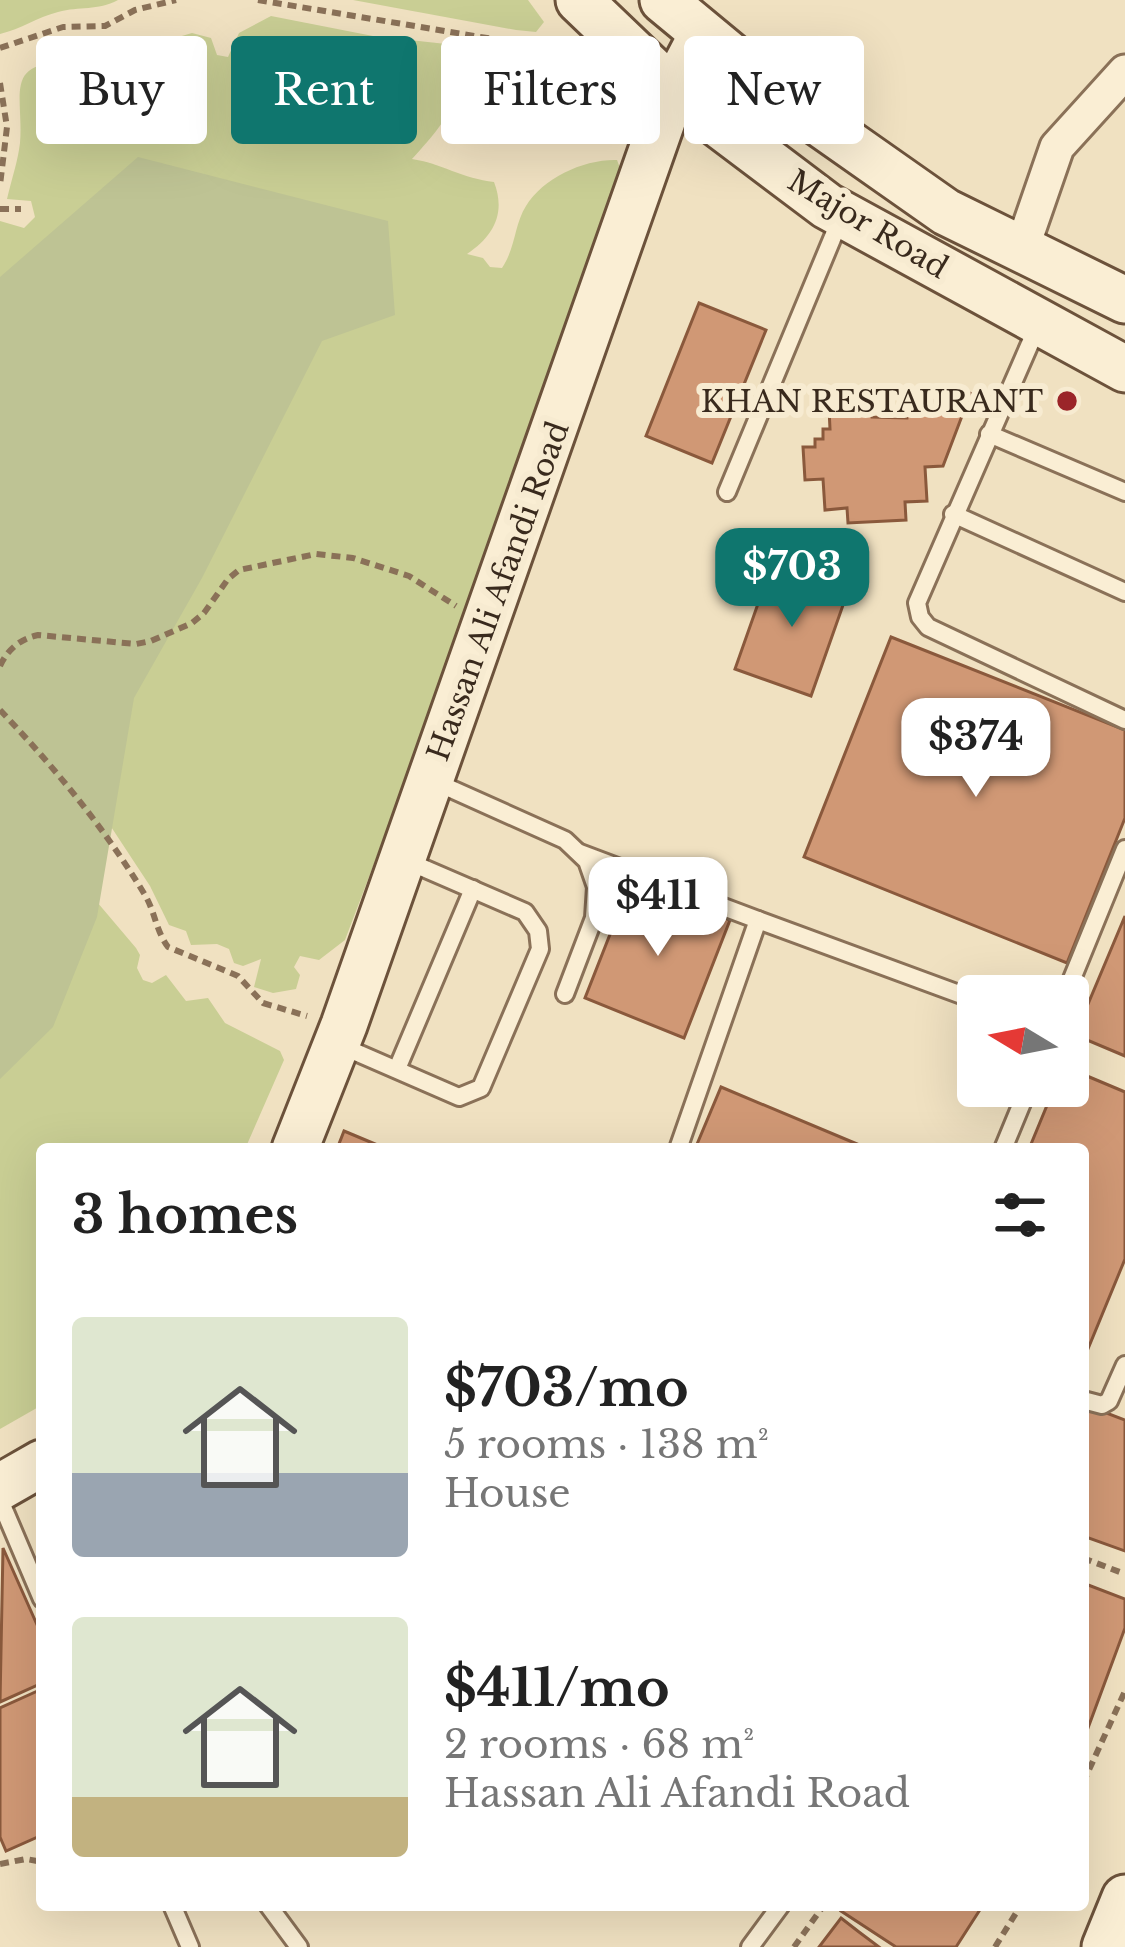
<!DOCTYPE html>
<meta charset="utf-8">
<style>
body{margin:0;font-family:"Libre Baskerville",serif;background:#f2f2f2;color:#222;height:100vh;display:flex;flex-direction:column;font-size:45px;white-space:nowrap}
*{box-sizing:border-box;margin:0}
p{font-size:39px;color:#767676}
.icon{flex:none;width:66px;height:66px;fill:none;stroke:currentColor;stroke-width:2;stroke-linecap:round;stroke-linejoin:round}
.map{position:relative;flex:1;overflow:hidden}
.drawer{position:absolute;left:36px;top:1143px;width:1053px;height:768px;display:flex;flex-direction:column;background:#fff;border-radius:12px;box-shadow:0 12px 48px #0002}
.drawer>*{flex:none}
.top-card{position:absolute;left:36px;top:36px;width:1053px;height:108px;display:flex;gap:24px}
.needle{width:78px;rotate:280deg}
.tools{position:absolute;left:957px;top:975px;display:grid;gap:24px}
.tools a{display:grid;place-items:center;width:132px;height:132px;border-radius:12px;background:#fff;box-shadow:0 12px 48px #0002;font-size:60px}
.price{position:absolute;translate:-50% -102px;padding:0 27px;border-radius:24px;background:#fff;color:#222;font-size:39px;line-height:78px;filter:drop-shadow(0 3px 6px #0008)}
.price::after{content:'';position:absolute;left:50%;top:72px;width:36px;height:27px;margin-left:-18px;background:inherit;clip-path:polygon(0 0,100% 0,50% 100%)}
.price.on{background:#0f766e;color:#fff}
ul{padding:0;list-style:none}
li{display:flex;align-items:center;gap:36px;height:300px;padding:0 36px}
li span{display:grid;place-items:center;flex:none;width:336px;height:240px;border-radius:12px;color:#555}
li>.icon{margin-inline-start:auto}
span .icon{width:144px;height:144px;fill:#fffc;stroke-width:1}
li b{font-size:51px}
h2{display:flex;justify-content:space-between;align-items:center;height:144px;padding:0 36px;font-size:51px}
.tag{padding:0 42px;border-radius:12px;background:#fff;box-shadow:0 12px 48px #0002;font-size:42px;line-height:108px}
.tag.on{background:#0f766e;color:#fff}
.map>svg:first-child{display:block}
</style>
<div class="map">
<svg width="1125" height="1947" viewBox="0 0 1125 1947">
<rect width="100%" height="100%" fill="#f0e1c1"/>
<!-- green -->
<g fill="#c9ce94">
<path d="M0 0H118C97 11 80 6 58 12 38 17 21 29 0 34Z"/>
<polygon points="353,0 528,0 544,22 536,32 516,30"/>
<path d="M271 16 373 36 446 44C477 89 441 127 412 159 440 163 464 179 494 182 506 213 494 236 467 254L483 258 490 267 502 268C516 247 514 225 526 206 543 178 584 159 617 160L623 176 616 227 345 940 319 960 300 956 294 967 300 975 296 989 273 993 254 987 261 959 243 966 234 963 229 949 217 944 191 945 186 931 169 925 150 886 0 658V221L24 228 35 217 31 201 7 199C11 181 18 161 20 143 24 95 1 57 76 64 107 67 120 76 139 99L143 96 120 61 124 53 192 33 211 38 217 55 228 57 239 33Z"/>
<polygon points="0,767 86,889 136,948 140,955 137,968 143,980 152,983 166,975 186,1001 208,998 225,1023 280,1051 284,1060 245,1149 42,1149 42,1405 0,1429"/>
</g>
<!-- cemetery -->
<polygon fill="#bec394" points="138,157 388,221 395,315 322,341 202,578 134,698 97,917 53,1027 0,1079 0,277"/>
<!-- building -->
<g fill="#d09875" stroke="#8a593c" stroke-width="3">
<polygon points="699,303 766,330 712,463 646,436"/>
<polygon points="828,388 869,394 872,417 907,418 909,400 920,395 937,402 962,390 977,396 976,412 962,416 943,466 925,467 927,501 905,502 906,520 848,523 847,508 825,510 823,479 805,480 803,447 815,447 815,439 823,439 823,429 830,429"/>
<polygon points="772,564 848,591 811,696 735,669"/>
<polygon points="891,637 1125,730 1125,818 1067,963 804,857"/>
<polygon points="631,881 730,920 684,1038 585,998"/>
<polygon points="1125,916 1125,1056 1075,1035"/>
<polygon points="1068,1068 1125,1092 1125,1259 1083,1361 1083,1149 1029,1149 1055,1086 1068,1086"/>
<polygon points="721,1087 869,1149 695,1149"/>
<polygon points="344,1131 387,1149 337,1149"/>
<polygon points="1083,1404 1125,1420 1125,1551 1083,1536"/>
<polygon points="3,1548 42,1636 42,1683 0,1702"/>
<polygon points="1083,1583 1125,1599 1125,1628 1088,1728 1083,1726"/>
<polygon points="42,1689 42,1835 6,1851 0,1837 0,1708"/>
<polygon points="845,1905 983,1905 956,1947 896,1947 841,1911"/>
<polygon points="841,1918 859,1932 879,1947 819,1947"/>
</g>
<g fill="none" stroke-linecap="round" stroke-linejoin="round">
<!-- lane casing -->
<g stroke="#8a7158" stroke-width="22">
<g id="lane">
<polyline points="1039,323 917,603 920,617 928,627 1125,720"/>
<polyline points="989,434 1125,492"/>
<polyline points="727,492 842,215"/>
<polyline points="953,514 1125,592"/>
<polyline points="431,780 565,840 587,861 596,887 594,918 565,994"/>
<polyline points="580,853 758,920 678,1149"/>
<polyline points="758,920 978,1001"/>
<polyline points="1065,996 1125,849"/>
<polyline points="337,1044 459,1097 481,1088 540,949 538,931 525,912 407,861"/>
<polyline points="397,1069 473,889"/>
<polyline points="1003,1149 1029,1086"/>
<polyline points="1083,1400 1102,1405 1109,1401 1125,1365"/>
<polyline points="0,1500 42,1599"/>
<polyline points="172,1905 190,1947"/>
<polyline points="268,1905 299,1947"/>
<polyline points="750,1947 781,1905"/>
</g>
</g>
<!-- street casing -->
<g stroke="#8a7158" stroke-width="39">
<polyline id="street" points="1021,251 1057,147 1125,72"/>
</g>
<!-- secondary casing -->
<g stroke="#6c523b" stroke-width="51">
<g id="secondary">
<polyline points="579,0 673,90 827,206 1125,369"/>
<polyline points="663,0 768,87 946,212 1125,300"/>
<polyline points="295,1149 344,1025 673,90 702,35"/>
<polyline points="0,1487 42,1463"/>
<polyline points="1105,1947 1125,1898"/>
</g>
</g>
<!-- path -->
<g stroke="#8a7158" stroke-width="6" stroke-dasharray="9 6" stroke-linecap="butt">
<polyline points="258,0 505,41 561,68 587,95 617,140"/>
<polyline points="0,48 63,27 105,26 135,10 176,0"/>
<polyline points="0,83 7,127 0,185"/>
<polyline points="0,209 21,209"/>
<path d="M0 666C8 649 20 639 38 635L136 644 151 641 192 623 204 613 228 579 239 570 316 554 353 558 409 576 456 606"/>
<path d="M0 710C54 767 104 827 145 895 155 912 156 931 168 947L238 976 263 1003 307 1016"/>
<polyline points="1083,1558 1125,1574"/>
<polyline points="1083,1783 1125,1691"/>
<polyline points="0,1864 26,1859 42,1862"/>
<polyline points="794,1947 824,1905"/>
<polyline points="995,1947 1021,1905"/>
</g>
<!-- lane -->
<use href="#lane" stroke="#faeed4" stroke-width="16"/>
<!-- street -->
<use href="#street" stroke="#faeed4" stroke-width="33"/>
<!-- secondary -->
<use href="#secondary" stroke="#faeed4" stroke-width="45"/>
</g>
<!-- markers -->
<circle fill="#9b2529" stroke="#f7ebd1" stroke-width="4.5" cx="1067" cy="401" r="12"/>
<g text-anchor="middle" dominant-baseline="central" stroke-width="12" stroke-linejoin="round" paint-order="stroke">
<!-- street labels -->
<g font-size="30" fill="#392a1d" stroke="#f7ebd1">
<text transform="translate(868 224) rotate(31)">Major Road</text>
<text transform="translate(498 591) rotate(-70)">Hassan Ali Afandi Road</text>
</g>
<!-- poi labels -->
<g font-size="30" fill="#392a1d" stroke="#f7ebd1" text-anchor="end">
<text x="1043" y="401">KHAN RESTAURANT</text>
</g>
</g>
</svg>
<div class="tools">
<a><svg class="needle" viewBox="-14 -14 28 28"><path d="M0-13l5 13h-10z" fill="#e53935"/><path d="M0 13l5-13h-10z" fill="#767676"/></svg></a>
</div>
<b class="price on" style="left:792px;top:630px">$703</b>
<b class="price" style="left:976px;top:800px">$374</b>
<b class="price" style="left:658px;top:959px">$411</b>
<div class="top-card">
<a class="tag">Buy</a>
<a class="tag on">Rent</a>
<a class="tag">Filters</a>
<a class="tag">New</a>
</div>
<section class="drawer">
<h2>3 homes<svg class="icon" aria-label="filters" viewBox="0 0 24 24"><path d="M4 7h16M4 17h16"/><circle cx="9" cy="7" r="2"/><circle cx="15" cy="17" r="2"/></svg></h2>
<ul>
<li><span style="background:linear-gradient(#dfe7d0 65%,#9aa5b1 0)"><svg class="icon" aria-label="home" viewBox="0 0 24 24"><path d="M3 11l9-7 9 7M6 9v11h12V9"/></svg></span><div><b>$703/mo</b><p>5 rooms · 138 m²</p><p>House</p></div></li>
<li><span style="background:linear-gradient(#dfe7d0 75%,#c2b280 0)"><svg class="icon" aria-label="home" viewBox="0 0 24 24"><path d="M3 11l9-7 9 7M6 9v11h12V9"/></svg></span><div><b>$411/mo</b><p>2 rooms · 68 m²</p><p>Hassan Ali Afandi Road</p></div></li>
</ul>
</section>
</div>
